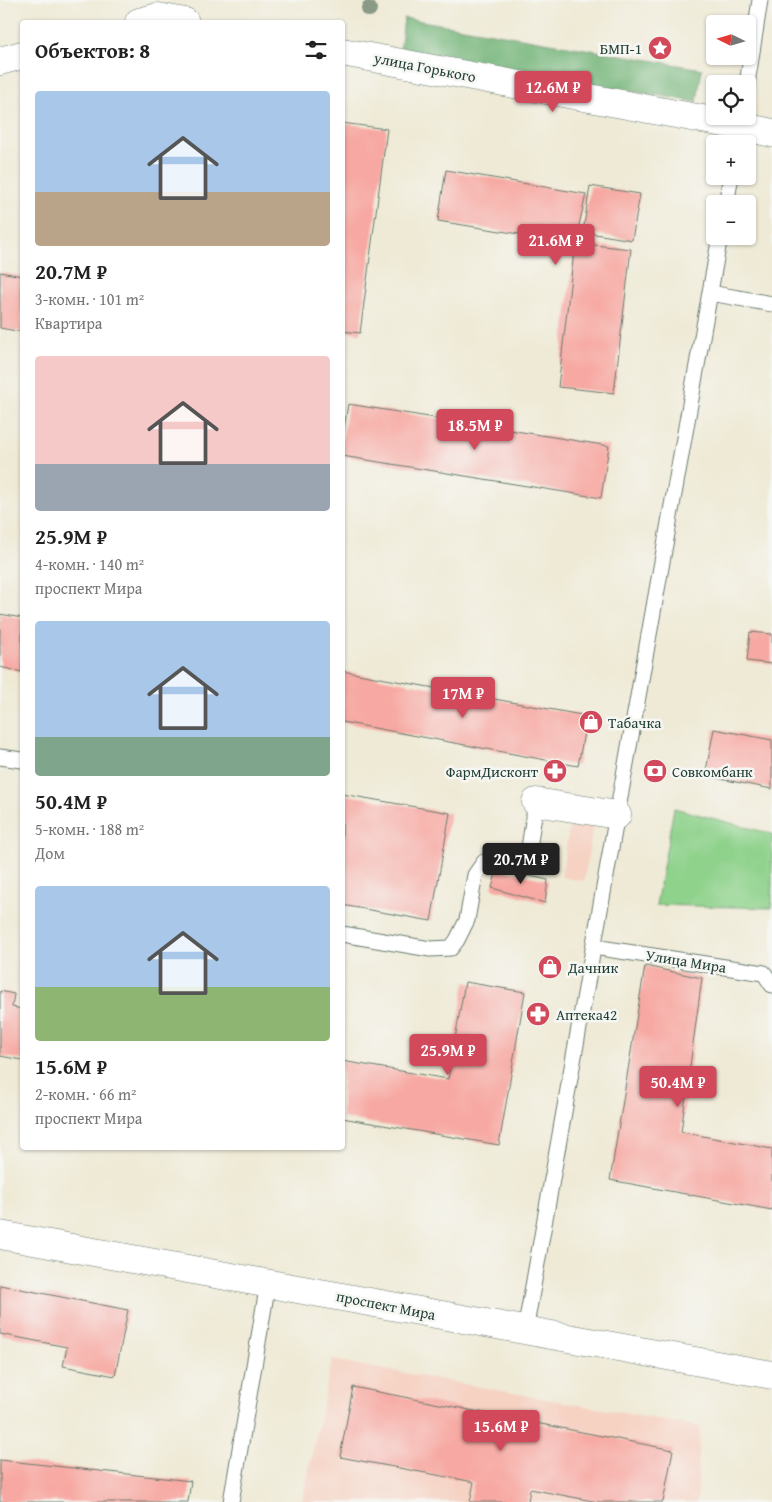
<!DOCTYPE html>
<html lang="ru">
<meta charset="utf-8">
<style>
body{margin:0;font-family:"Gentium Book Plus",serif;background:#f2f2f2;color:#222;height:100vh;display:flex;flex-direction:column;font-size:19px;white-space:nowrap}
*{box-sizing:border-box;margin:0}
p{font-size:16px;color:#767676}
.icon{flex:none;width:28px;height:28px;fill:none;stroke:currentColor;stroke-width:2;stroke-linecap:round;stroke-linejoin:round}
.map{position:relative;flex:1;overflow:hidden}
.details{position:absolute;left:20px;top:20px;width:325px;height:1130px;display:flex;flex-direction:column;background:#fff;border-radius:5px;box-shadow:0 1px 4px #0004}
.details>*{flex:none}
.needle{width:32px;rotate:275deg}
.tools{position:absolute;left:706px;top:15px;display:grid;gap:10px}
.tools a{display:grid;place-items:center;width:50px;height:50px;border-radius:5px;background:#fff;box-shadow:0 1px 4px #0004;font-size:25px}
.price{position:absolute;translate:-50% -42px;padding:0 11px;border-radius:5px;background:#d1495b;color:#fff;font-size:16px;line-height:32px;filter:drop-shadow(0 1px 2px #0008)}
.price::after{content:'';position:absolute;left:50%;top:30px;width:15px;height:11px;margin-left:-8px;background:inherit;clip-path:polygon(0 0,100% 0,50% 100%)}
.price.selected{background:#222;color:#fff}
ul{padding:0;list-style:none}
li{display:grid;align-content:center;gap:10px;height:265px;padding:0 15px}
li span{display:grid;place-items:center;height:155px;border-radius:5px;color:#555}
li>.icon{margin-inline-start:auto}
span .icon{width:90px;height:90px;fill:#fffc;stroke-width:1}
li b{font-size:21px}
h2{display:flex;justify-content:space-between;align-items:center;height:60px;padding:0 15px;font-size:21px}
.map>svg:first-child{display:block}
</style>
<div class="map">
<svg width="772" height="1502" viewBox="0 0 772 1502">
<rect width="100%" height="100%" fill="#f6f6f2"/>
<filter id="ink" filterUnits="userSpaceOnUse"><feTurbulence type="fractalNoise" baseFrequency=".02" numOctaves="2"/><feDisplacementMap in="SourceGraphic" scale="10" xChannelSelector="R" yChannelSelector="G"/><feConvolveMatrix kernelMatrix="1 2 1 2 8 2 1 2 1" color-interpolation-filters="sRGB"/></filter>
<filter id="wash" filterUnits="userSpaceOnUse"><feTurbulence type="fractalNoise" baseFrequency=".0096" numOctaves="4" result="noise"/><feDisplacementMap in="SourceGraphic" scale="20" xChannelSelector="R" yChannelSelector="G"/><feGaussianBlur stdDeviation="1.12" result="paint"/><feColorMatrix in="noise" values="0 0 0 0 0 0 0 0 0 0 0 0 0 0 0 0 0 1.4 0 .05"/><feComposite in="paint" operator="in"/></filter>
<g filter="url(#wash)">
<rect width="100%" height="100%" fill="#efead6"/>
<!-- built -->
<g fill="#f6d2c3">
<polygon points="571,818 594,820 584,881 561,877"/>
<polygon points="332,1360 700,1427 697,1502 302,1502"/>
</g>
<!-- green -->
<polygon fill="#8ed28b" stroke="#568860" points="674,808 772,834 772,908 656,905"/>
<!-- forest -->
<polygon fill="#72b477" stroke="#487856" points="404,18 702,69 697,102 400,53"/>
<g id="blocks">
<!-- building -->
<g fill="#f7a8a2">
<polygon points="342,123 387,129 360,333 342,331"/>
<polygon points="446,170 586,194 575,243 631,249 614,393 558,387 575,243 438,221"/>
<polygon points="590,186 640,194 632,240 583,232"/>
<polygon points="0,272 22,276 22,332 0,328"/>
<polygon points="348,404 609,446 601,498 342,456 342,442"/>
<polygon points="0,614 22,618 22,672 0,667"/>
<polygon points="750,632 772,634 772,664 747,661"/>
<polygon points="342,671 587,716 578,766 342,722"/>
<polygon points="714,729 772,740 772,789 705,776"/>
<polygon points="342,794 450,813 431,921 342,905"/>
<polygon points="497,869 548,880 545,903 492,888"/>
<polygon points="645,966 702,978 681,1132 772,1149 772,1210 610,1180"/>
<polygon points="465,982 525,992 499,1145 342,1118 342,1061 448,1079"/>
<polygon points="0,991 14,994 12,1007 22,1009 22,1060 0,1056"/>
<polygon points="0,1285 128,1310 115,1376 63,1366 67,1347 0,1334"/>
<polygon points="353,1387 673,1450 663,1502 598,1502 530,1489 528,1502 470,1502 474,1482 340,1457"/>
<polygon points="0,1460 191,1481 188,1502 0,1502"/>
</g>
</g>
</g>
<g filter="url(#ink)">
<use href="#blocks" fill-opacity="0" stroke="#687a6d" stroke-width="1"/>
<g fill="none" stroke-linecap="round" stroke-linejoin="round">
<!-- lane casing -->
<g stroke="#687a6d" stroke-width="17">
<g id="lane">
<polyline points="747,84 760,0"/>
<polyline points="726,204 731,176"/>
<polyline points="710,293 772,304"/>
<polyline points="0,757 22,760"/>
<polyline points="342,934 430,949 451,948 457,940 467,920 475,875 484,862 501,859 518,859 529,848 536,802"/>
<polyline points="594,947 764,973 772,985"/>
<polyline points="525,1331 720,236"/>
<polyline points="231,1502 268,1283"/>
</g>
</g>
<!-- street casing -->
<g stroke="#687a6d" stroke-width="29">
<g id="street">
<polyline points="139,22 158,17 185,22"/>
<polyline points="342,52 740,126 772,133"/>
<polyline points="0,61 22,55"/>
<polyline points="536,802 617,815"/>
<path d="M0 1235C257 1281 514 1330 772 1375"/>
</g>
</g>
<!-- lane -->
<use href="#lane" stroke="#fff" stroke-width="15"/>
<!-- street -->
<use href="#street" stroke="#fff" stroke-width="28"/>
</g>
<!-- trees -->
<circle fill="#899b86" cx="369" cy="9" r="8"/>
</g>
<!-- icons -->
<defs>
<g id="sight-disc" transform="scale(1.25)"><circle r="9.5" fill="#d1495b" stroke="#f6f6f2"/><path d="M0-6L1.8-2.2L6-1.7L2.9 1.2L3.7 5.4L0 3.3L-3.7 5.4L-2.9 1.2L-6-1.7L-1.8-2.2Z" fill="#fff"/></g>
<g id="shop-disc" transform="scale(1.25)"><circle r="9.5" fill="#d1495b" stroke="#f6f6f2"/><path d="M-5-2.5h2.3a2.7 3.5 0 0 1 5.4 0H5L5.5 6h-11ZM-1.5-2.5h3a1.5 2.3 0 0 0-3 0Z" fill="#fff"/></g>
<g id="pharmacy-disc" transform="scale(1.25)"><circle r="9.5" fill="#d1495b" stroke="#f6f6f2"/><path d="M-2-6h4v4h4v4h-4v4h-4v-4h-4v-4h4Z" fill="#fff"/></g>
<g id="bank-disc" transform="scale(1.25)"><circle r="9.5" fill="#d1495b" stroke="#f6f6f2"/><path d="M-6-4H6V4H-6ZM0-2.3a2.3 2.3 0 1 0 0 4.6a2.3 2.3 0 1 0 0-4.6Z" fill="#fff"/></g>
</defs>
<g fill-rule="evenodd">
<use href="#sight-disc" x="660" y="48"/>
<use href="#shop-disc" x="591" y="722"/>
<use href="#pharmacy-disc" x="555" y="771"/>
<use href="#bank-disc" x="655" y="771"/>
<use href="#shop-disc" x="550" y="967"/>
<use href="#pharmacy-disc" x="538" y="1014"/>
</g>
<g text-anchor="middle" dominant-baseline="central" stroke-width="5" stroke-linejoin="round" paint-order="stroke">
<!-- poi labels -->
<g font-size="15" fill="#1f3d34" stroke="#f6f6f2" text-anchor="start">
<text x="642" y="48" text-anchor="end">БМП-1</text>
<text x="608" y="722">Табачка</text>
<text x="538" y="771" text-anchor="end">ФармДисконт</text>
<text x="672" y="771">Совкомбанк</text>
<text x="568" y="967">Дачник</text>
<text x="556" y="1014">Аптека42</text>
</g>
<!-- street labels -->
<g font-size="15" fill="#1f3d34" stroke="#f6f6f2">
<text transform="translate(425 67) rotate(11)">улица Горького</text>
<text transform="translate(686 961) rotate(9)">Улица Мира</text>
<text transform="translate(386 1305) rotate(11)">проспект Мира</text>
</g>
</g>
</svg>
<div class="tools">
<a><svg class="needle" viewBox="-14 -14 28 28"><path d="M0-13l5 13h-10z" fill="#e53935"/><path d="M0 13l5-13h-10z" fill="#767676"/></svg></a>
<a><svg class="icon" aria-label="locate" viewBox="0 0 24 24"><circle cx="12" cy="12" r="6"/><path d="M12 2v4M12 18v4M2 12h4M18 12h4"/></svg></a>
<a>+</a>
<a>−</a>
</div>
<b class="price" style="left:553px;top:113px">12.6M ₽</b>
<b class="price" style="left:556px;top:266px">21.6M ₽</b>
<b class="price" style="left:475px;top:451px">18.5M ₽</b>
<b class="price" style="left:463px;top:719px">17M ₽</b>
<b class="price selected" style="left:521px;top:885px">20.7M ₽</b>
<b class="price" style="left:448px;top:1076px">25.9M ₽</b>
<b class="price" style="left:678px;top:1108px">50.4M ₽</b>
<b class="price" style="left:501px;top:1452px">15.6M ₽</b>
<section class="details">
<h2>Объектов: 8<svg class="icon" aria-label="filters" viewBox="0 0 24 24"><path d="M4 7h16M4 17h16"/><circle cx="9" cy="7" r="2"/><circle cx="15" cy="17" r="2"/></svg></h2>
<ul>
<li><span style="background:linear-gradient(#a9c7e8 65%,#b9a48a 0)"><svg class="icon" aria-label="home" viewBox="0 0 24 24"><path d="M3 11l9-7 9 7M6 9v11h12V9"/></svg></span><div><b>20.7M ₽</b><p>3-комн. · 101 m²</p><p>Квартира</p></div></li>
<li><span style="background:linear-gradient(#f6c9c9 70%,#9aa5b1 0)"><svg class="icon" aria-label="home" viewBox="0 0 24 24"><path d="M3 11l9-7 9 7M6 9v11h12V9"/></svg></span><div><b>25.9M ₽</b><p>4-комн. · 140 m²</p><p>проспект Мира</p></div></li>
<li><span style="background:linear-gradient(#a9c7e8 75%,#7fa58c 0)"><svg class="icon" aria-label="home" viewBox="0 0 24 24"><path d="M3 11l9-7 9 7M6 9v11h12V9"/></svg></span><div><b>50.4M ₽</b><p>5-комн. · 188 m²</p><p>Дом</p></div></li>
<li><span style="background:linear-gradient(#a9c7e8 65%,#8fb573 0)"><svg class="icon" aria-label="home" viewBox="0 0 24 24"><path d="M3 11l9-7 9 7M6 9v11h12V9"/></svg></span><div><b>15.6M ₽</b><p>2-комн. · 66 m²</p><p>проспект Мира</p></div></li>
</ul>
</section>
</div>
